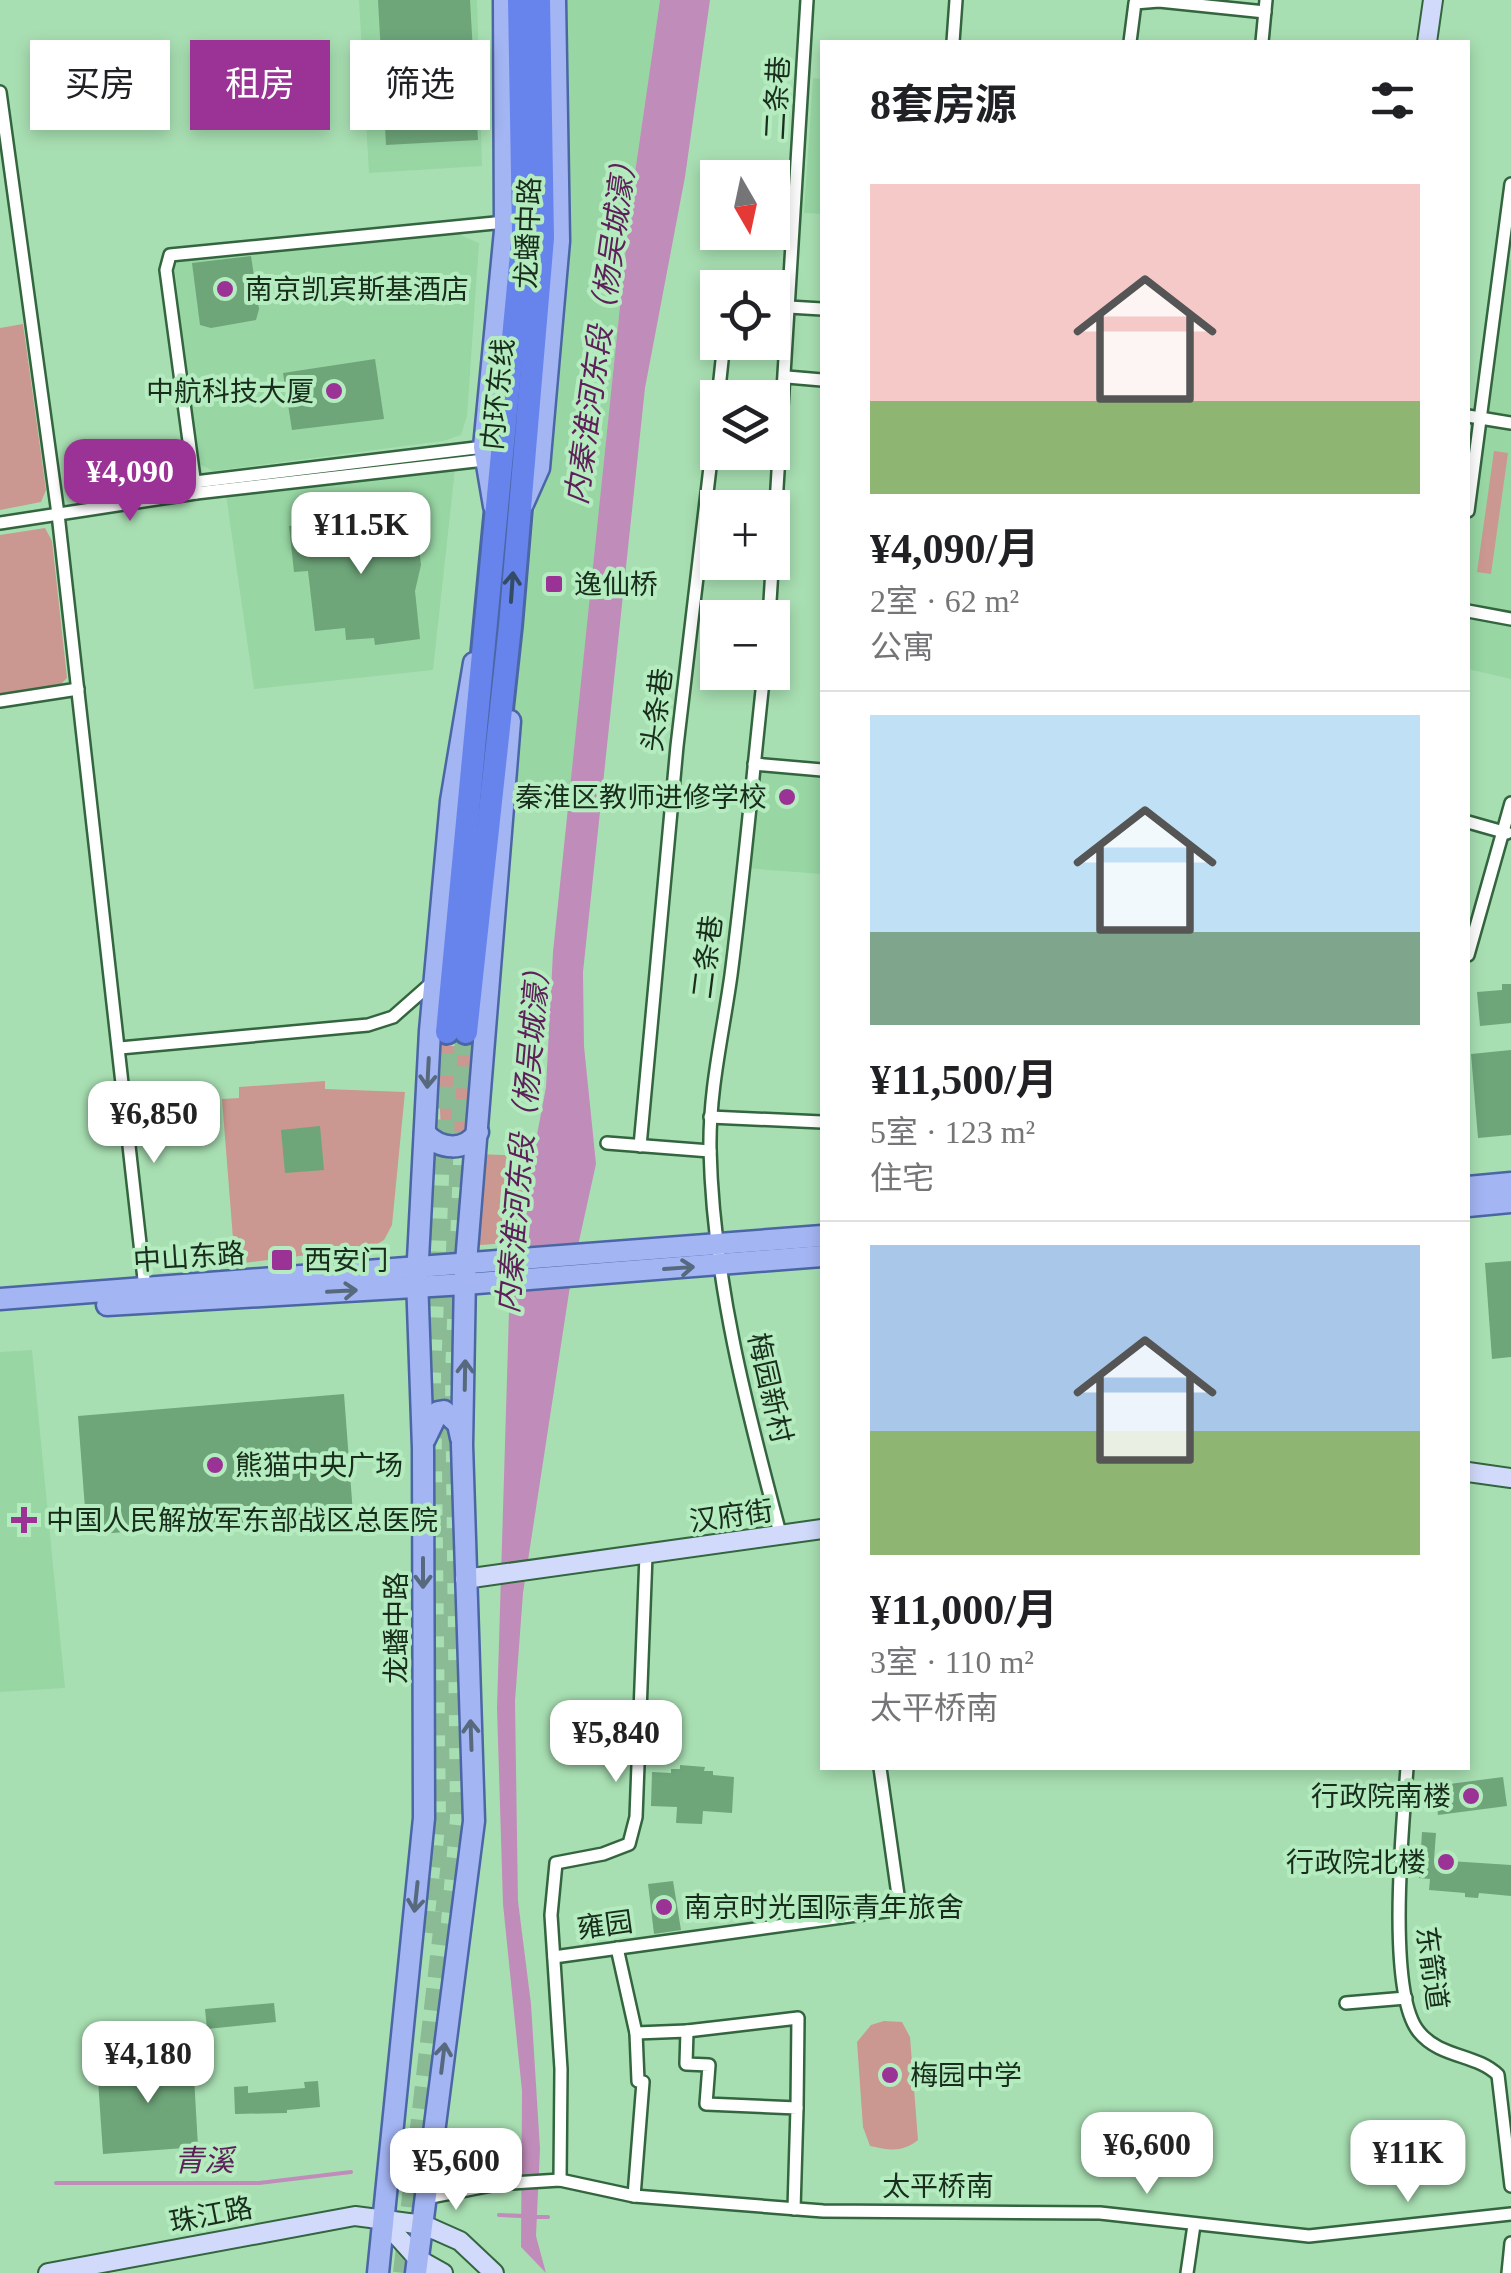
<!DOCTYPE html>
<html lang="zh">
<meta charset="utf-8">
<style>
body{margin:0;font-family:"Times New Roman","Noto Sans SC",serif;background:#f6f6f6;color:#202124;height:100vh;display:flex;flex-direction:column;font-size:38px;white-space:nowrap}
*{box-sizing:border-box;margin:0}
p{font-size:32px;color:#757577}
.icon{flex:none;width:55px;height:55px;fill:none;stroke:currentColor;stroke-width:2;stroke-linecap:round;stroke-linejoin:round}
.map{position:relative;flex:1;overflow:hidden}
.side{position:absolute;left:820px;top:40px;width:650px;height:1730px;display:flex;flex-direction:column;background:#fff;border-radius:0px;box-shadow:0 5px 15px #0003}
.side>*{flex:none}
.top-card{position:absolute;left:30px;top:40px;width:640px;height:90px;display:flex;gap:20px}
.needle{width:65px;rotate:171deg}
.controls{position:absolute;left:700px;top:160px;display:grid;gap:20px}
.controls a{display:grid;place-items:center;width:90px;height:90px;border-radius:0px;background:#fff;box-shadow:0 5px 15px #0003;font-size:50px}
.price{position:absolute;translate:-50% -85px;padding:0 22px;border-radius:20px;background:#fff;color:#222;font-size:32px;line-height:65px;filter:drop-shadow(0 2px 5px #0008)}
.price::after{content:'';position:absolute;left:50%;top:60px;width:30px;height:22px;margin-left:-15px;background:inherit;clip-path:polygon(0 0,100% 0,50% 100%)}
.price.current{background:#9b3296;color:#fff}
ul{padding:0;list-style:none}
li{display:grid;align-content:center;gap:20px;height:530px;padding:0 50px}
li+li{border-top:2px solid #e0e0e0}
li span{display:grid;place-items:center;height:310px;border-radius:0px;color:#555}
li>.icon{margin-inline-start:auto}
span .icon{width:180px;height:180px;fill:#fffc;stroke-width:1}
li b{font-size:42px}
h2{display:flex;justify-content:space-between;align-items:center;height:120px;padding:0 50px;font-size:42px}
.tag{padding:0 35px;border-radius:0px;background:#fff;box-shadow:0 5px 15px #0003;font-size:35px;line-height:90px}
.tag.current{background:#9b3296;color:#fff}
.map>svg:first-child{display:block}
</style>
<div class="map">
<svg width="1511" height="2273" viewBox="0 0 1511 2273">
<rect width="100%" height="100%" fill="#a8dfb2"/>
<!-- built -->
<g fill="#98d6a4">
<polygon points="359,0 477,0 482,166 369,173"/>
<polygon points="557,0 660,0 631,200 568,811 505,809 539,468"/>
<polygon points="813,78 822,79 822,214 804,213"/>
<polygon points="458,234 479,243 467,416 461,435 443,441 213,471 197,463 174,263 184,258"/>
<polygon points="1501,259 1511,260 1511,619 1468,611 1468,510"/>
<polygon points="455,469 433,670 254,689 226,495"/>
<polygon points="1468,617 1511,625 1511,679 1468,669"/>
<polygon points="754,764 822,770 822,874 744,868"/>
<polygon points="32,1350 65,1688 0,1692 0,1352"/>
</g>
<!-- green -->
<g fill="#ca9890">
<polygon points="23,324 46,490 41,502 0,510 0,328"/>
<polygon points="1494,451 1508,453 1491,574 1477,572"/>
<polygon points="45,528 52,541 67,678 59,686 0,695 0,535"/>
<polygon points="437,1045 480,1048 470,1123 465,1134 455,1137 441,1131"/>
<polygon points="325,1081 325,1089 405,1092 392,1225 384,1240 372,1247 235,1264 222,1099 239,1098 239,1087"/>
<polygon points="476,1154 535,1156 518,1242 468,1246"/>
<path d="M884 2021 902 2022 910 2037 918 2140C902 2153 889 2150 870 2146L863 2127 857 2042 871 2025Z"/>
</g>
<!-- water -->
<polygon fill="#c08dbb" points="660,0 710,0 685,177 645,388 583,972 584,1046 596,1164 572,1273 523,1593 515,1701 518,1901 531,2004 540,2149 536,2236 546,2273 521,2247 522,2091 503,1904 497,1708 510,1278 546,1087 553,952 631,200"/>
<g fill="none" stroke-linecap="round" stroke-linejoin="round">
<!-- stream -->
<g stroke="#c08dbb" stroke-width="4">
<polyline points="451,2162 525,2150"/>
<polyline points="56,2183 259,2183 351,2172"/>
<polyline points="499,2215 523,2216"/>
<polyline points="533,2217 548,2217"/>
</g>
</g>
<!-- building -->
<g fill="#6ea579">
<polygon points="378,0 470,0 478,140 386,145"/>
<polygon points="251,256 259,309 256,320 211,328 200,325 192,263"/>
<polygon points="375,359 384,419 292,430 283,373"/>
<polygon points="370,516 372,528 416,522 421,565 415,591 420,639 375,645 374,638 346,640 345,628 315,631 308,571 294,572 289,526"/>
<polygon points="1502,984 1511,984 1511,1023 1480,1026 1477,992 1502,990"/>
<polygon points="1511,1050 1511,1135 1478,1138 1471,1054"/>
<polygon points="320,1126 324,1170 285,1173 281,1130"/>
<polygon points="1511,1261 1511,1357 1492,1359 1485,1263"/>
<polygon points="344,1394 353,1514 87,1535 78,1416"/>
<polygon points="680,1765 705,1767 704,1771 713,1771 713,1775 734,1777 732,1813 703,1811 702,1824 676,1823 677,1807 651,1806 652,1772 671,1773 671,1769 680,1769"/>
<polygon points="1503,1777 1507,1806 1438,1815 1434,1786"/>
<polygon points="1422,1832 1436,1833 1434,1860 1511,1865 1511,1896 1479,1893 1478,1898 1465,1897 1465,1893 1429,1890 1430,1879 1419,1878"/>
<polygon points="673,1881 681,1930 654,1934 648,1884"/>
<polygon points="274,2003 276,2022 207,2029 205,2009"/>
<polygon points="193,2059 198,2147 103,2154 97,2065"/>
<polygon points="318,2081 320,2107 287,2110 287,2113 235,2114 234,2087 248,2086 248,2093 305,2088 304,2082"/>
</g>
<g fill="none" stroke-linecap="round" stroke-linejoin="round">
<!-- highway-tunnel -->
<g stroke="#8bbb94" stroke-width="22" stroke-dasharray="22 11" stroke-linecap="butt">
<polyline points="429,1933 439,1817 434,1375 447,1032"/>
<polyline points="404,2273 457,1820 452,1372 466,1032"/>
</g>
<!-- street casing -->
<g stroke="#33653f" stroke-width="16">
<g id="street">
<polyline points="953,42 956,0"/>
<polyline points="1130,42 1135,3 1159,1 1265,12"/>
<polyline points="1262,42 1266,0"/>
<polyline points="0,92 58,514 145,1288"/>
<polyline points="772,306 822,309"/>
<polyline points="787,377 822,380"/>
<polyline points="718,398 724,342"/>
<polyline points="1468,416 1511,423"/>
<polyline points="195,482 484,447"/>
<polyline points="196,493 166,270 170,255 505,222"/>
<polyline points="1468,511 1511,184"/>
<polyline points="0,523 196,493 484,460"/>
<polyline points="1468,611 1511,619"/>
<polyline points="769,618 807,0"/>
<path d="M764 672C753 773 744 875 731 975 723 1033 709 1090 710 1149 713 1281 747 1410 781 1537"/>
<polyline points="0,701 78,689"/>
<polyline points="754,764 822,770"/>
<polyline points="1468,822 1507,833"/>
<polyline points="1468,955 1511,803"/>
<polyline points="120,1048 368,1025 393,1017 435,980"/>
<polyline points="710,1117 822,1122"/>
<polyline points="607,1143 710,1151"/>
<polyline points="640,1146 677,746 718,400"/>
<path d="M1407 1768C1403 1821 1386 1993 1419 2032 1440 2058 1477 2054 1498 2075L1511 2186"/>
<polyline points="617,1948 636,2033 687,2031 686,2064 709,2065 706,2104 797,2108 794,2209"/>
<polyline points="554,1957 900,1909 880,1768"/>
<polyline points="1346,2003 1406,1998"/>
<polyline points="687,2031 798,2018 797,2108"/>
<polyline points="560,2180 561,2069 551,1915 556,1863 603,1854 629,1844 636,1817 646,1555"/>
<polyline points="634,2196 643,2082 638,2081 636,2033"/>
<polyline points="426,2198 497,2184 560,2180 634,2196 823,2211 1100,2213 1309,2236 1511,2214"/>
<polyline points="1187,2273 1194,2225"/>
<polyline points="1508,2273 1511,2243"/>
</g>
</g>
<!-- secondary casing -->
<g stroke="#33653f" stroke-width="22">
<g id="secondary">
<polyline points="1427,42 1433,0"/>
<polyline points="1468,1472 1511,1478"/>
<polyline points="465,1579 822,1529"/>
<polyline points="383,2220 418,2259 443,2273"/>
<polyline points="48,2273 355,2216 424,2225 460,2241 494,2273"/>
</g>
</g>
<!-- primary casing -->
<g stroke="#4b66a4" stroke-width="25">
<g id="primary">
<polyline points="523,504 539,468 559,241 555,0"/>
<polyline points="494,506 484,447 505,231 504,0"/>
<path d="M425 1133C440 1150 465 1152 478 1132"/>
<polyline points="1468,1187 1511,1183"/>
<polyline points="1468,1206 1511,1202"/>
<polyline points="0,1299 822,1236"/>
<polyline points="107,1305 465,1284 822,1256"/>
<polyline points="425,1439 438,1412 444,1411 458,1424 461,1438"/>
<polyline points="378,2273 424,1818 423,1448 417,1278 430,1031 451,801 474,663"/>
<polyline points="416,2273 474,1821 462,1445 465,1275 510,721"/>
</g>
</g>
<!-- highway casing -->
<g stroke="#4b66a4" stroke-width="28">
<g id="highway">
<polyline points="447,1032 523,233 519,0"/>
<polyline points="466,1032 510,626 543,238 539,0"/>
</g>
</g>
<!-- street -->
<use href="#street" stroke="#fff" stroke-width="11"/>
<!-- secondary -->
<use href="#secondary" stroke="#d1dafa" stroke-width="18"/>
<!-- primary -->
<use href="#primary" stroke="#a4b5f4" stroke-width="20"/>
<!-- highway -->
<use href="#highway" stroke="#6784ed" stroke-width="22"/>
</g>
<!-- one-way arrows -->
<defs><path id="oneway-shaft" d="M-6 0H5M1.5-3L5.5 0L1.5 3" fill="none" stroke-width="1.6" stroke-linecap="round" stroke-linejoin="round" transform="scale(2.5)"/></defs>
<use stroke="#344b65" href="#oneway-shaft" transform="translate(512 587) rotate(-86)"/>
<g stroke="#576a7d">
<use href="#oneway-shaft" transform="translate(428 1073) rotate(93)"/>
<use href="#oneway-shaft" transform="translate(679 1268) rotate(-4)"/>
<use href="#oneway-shaft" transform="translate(342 1291) rotate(-3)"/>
<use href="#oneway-shaft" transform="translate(465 1375) rotate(-89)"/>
<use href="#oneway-shaft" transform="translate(423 1573) rotate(90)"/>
<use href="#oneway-shaft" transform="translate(471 1735) rotate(-92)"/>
<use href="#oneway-shaft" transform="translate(416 1897) rotate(96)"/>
<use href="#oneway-shaft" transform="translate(443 2058) rotate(-83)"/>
</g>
<!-- markers -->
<g fill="#9b3296" stroke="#b5ecbf" stroke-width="4">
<circle cx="225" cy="289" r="10"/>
<circle cx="334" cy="391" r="10"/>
<rect x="544" y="574" width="20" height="20" rx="5"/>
<circle cx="787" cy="797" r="10"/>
<rect x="270" y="1248" width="24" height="24" rx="5"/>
<circle cx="215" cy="1465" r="10"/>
<path d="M19 1505h10v10h10v10h-10v10h-10v-10h-10v-10h10z"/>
<circle cx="1471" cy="1796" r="10"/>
<circle cx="1446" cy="1862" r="10"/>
<circle cx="664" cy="1907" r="10"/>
<circle cx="890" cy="2075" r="10"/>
</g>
<g text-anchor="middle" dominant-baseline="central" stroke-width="8" stroke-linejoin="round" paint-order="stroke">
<!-- street labels -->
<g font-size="28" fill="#182d1c" stroke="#b5ecbf">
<text transform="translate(777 98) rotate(-87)">二条巷</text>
<text transform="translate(528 233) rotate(-88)">龙蟠中路</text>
<text transform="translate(498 394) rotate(-84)">内环东线</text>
<text transform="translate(657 710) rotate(-83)">头条巷</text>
<text transform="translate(707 957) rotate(-83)">二条巷</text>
<text transform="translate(189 1257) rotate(-4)">中山东路</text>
<text transform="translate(770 1388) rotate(77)">梅园新村</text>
<text transform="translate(731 1516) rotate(-8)">汉府街</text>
<text transform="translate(396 1628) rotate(-90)">龙蟠中路</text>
<text transform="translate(605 1925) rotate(-8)">雍园</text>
<text transform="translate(1432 1968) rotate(82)">东箭道</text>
<text x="938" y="2186">太平桥南</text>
<text transform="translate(211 2215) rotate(-11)">珠江路</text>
</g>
<!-- poi labels -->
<g font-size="28" fill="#182d1c" stroke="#b5ecbf" text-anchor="start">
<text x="245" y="289">南京凯宾斯基酒店</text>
<text x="314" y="391" text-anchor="end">中航科技大厦</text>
<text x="574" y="584">逸仙桥</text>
<text x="767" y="797" text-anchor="end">秦淮区教师进修学校</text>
<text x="304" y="1260">西安门</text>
<text x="235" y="1465">熊猫中央广场</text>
<text x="46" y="1520">中国人民解放军东部战区总医院</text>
<text x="1451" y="1796" text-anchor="end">行政院南楼</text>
<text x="1426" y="1862" text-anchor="end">行政院北楼</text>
<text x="684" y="1907">南京时光国际青年旅舍</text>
<text x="910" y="2075">梅园中学</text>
</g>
<!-- water labels -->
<g font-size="30" font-style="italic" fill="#5d2059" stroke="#b5ecbf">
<text transform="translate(601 326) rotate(-82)">内秦淮河东段（杨吴城濠）</text>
<text transform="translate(523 1134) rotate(-85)">内秦淮河东段（杨吴城濠）</text>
<text x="204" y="2160">青溪</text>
</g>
</g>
</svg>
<div class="controls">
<a><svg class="needle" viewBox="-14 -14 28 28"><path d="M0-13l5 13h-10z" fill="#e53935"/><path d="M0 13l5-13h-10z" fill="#757577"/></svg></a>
<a><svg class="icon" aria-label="locate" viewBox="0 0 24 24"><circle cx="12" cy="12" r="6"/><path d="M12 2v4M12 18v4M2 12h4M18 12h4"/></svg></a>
<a><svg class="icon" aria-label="layers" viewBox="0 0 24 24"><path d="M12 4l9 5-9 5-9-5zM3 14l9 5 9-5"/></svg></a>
<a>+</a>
<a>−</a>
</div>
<b class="price current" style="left:130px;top:524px">¥4,090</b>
<b class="price" style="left:361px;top:577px">¥11.5K</b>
<b class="price" style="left:154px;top:1166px">¥6,850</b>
<b class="price" style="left:616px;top:1785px">¥5,840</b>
<b class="price" style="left:148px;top:2106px">¥4,180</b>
<b class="price" style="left:1147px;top:2197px">¥6,600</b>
<b class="price" style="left:1408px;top:2205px">¥11K</b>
<b class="price" style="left:456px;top:2213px">¥5,600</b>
<div class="top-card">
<a class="tag">买房</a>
<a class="tag current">租房</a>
<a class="tag">筛选</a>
</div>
<section class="side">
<h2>8套房源<svg class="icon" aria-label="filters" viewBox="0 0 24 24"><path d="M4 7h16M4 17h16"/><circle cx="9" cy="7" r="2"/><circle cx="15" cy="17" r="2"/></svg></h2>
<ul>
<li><span style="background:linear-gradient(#f6c9c9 70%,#8fb573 0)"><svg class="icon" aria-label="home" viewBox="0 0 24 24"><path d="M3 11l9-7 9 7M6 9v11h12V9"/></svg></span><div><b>¥4,090/月</b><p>2室 · 62 m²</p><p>公寓</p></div></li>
<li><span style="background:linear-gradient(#bfe0f5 70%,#7fa58c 0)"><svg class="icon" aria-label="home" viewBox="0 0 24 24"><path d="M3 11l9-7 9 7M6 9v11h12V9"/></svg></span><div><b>¥11,500/月</b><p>5室 · 123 m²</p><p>住宅</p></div></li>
<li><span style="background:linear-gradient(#a9c7e8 60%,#8fb573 0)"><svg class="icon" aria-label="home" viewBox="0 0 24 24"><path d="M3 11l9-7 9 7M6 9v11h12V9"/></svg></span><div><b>¥11,000/月</b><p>3室 · 110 m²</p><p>太平桥南</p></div></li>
</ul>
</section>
</div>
